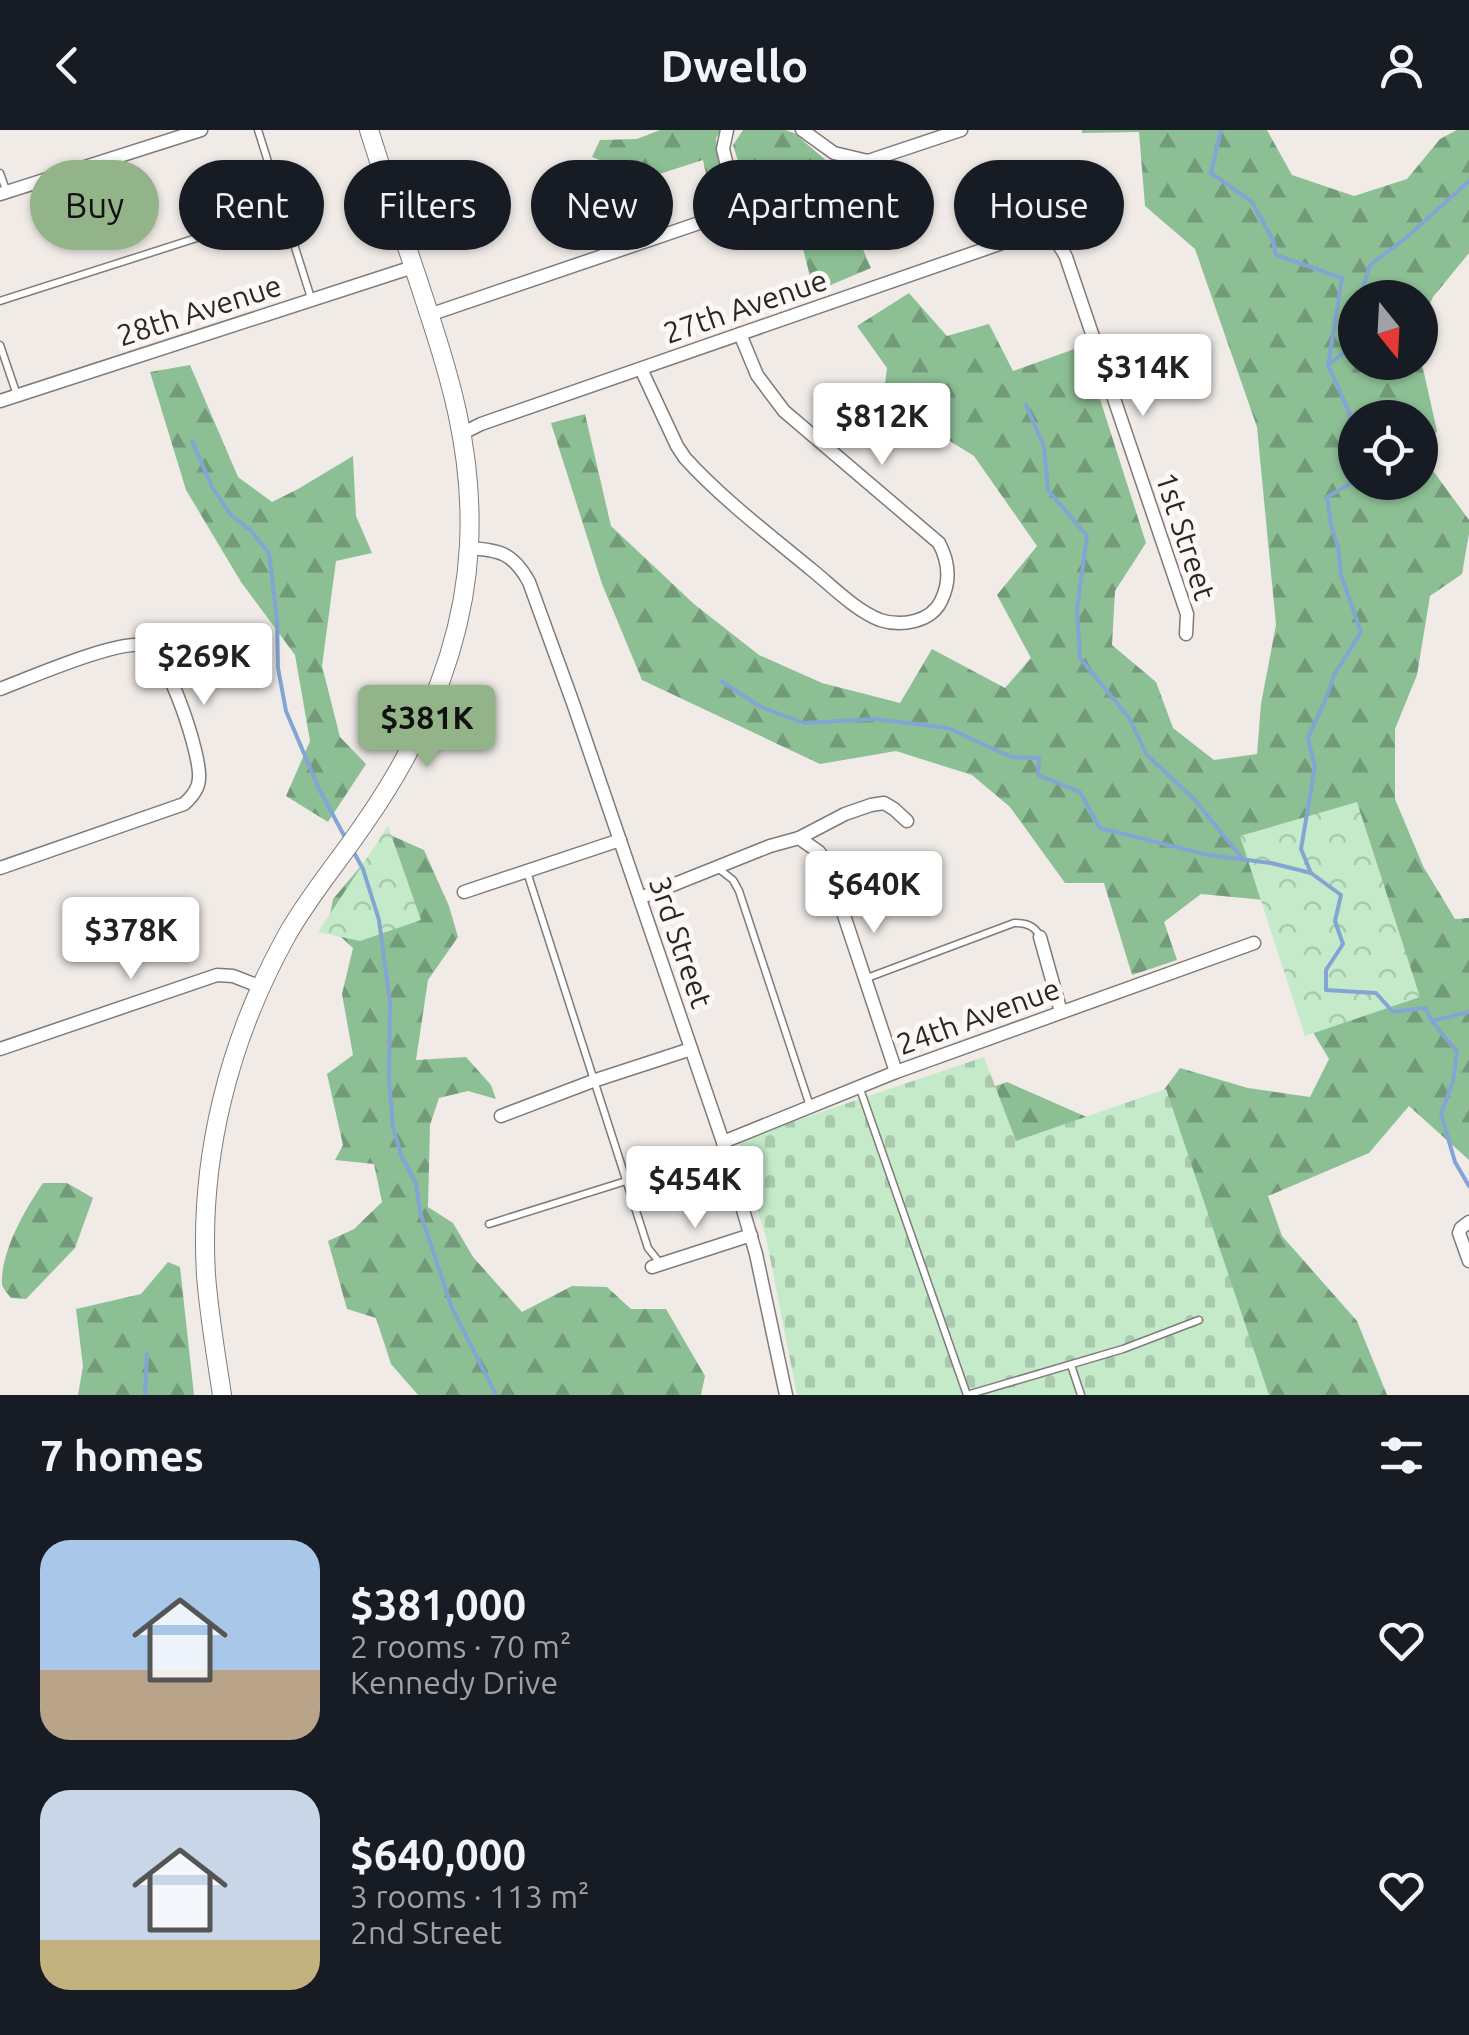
<!DOCTYPE html>
<meta charset="utf-8">
<style>
body{margin:0;font-family:Ubuntu,sans-serif;background:#242831;color:#f1f3f6;height:100vh;display:flex;flex-direction:column;font-size:38px;white-space:nowrap}
*{box-sizing:border-box;margin:0}
p{font-size:32px;color:#9ea1a6}
.icon{flex:none;width:55px;height:55px;fill:none;stroke:currentColor;stroke-width:2;stroke-linecap:round;stroke-linejoin:round}
.map{position:relative;height:1265px;overflow:hidden}
.drawer{display:flex;flex-direction:column;background:#171b24;flex:1}
.drawer>*{flex:none}
.guide{position:absolute;left:30px;top:30px;width:1410px;height:90px;display:flex;gap:20px}
.needle{width:65px;rotate:162deg}
.tools{position:absolute;left:1338px;top:150px;display:grid;gap:20px}
.tools a{display:grid;place-items:center;width:100px;height:100px;border-radius:50%;background:#171b24;box-shadow:0 2px 8px #0004;font-size:50px}
.price{position:absolute;translate:-50% -85px;padding:0 22px;border-radius:10px;background:#fff;color:#222;font-size:32px;line-height:65px;filter:drop-shadow(0 2px 5px #0008)}
.price::after{content:'';position:absolute;left:50%;top:60px;width:30px;height:22px;margin-left:-15px;background:inherit;clip-path:polygon(0 0,100% 0,50% 100%)}
.price.selected{background:#92b488;color:#111}
ul{padding:0;list-style:none}
li{display:flex;align-items:center;gap:30px;height:250px;padding:0 40px}
li span{display:grid;place-items:center;flex:none;width:280px;height:200px;border-radius:30px;color:#555}
li>.icon{margin-inline-start:auto}
span .icon{width:120px;height:120px;fill:#fffc;stroke-width:1}
li b{font-size:42px}
h2{display:flex;justify-content:space-between;align-items:center;height:120px;padding:0 40px;font-size:42px}
.chip{padding:0 35px;border-radius:45px;background:#171b24;box-shadow:0 2px 8px #0004;font-size:35px;line-height:90px}
.chip.selected{background:#92b488;color:#111}
header{display:flex;justify-content:space-between;align-items:center;height:130px;padding:0 40px;background:#171b24;font-size:45px;font-weight:600}
.map>svg:first-child{display:block}
</style>
<header><svg class="icon" aria-label="back" viewBox="0 0 24 24"><path d="M15 5l-7 7 7 7"/></svg>Dwello<svg class="icon" aria-label="person" viewBox="0 0 24 24"><circle cx="12" cy="8" r="4"/><path d="M4 21q1-7 8-7t8 7"/></svg></header>
<div class="map">
<svg width="1469" height="1265" viewBox="0 0 1469 1265">
<defs>
<pattern id="forest-firs" width="22" height="20" patternUnits="userSpaceOnUse" patternTransform="scale(2.5)"><rect width="22" height="20" fill="#8dbf95"/><path d="M5 1l3.5 6h-7zM16 11l3.5 6h-7z" fill="#739b7a"/></pattern>
<pattern id="cemetery-stones" width="16" height="16" patternUnits="userSpaceOnUse" patternTransform="scale(2.5)"><rect width="16" height="16" fill="#c4eac9"/><path d="M2 7V4a2 2 0 0 1 4 0v3zM10 15v-3a2 2 0 0 1 4 0v3z" fill="#a9c9ad"/></pattern>
<pattern id="park-crowns" width="20" height="18" patternUnits="userSpaceOnUse" patternTransform="scale(2.5)"><rect width="20" height="18" fill="#c4eac9"/><path d="M2 6a3 3 0 1 1 6 0M12 15a3 3 0 1 1 6 0" fill="none" stroke="#a9c9ad"/></pattern>
</defs>
<rect width="100%" height="100%" fill="#f0ebe7"/>
<!-- forest -->
<g fill="url(#forest-firs)" fill-rule="evenodd">
<polygon points="660,0 721,0 716,8 722,56 710,62 703,30 647,48 592,27 600,10 637,9"/>
<polygon points="743,0 785,0 794,3 835,38 836,57 871,138 814,162 798,99 777,84 745,53 733,15"/>
<path d="M1082 0H1267L1292 45 1354 66 1407 49 1440 9 1457 0H1469V123L1433 167 1420 195V168H1355V232H1420V225L1437 301 1423 327 1469 390V404L1462 444 1430 466 1417 545 1395 599V669L1423 736 1455 789 1469 788V1030L1409 976 1369 1023 1268 1066 1282 1106 1357 1191 1387 1265H1238L1040 1071 976 963 1007 952 1098 992 1138 995 1180 938 1248 958 1310 967 1329 929 1305 889 1275 771 1201 764 1164 792 1177 830 1132 845 1104 753H1065L1010 677 972 645 896 621 820 634 642 550 602 454 551 293 585 284 611 396 694 474 759 525 822 553 900 573 932 519 1005 558 1031 528 997 465 1037 416 974 326 883 270 887 238 857 196 909 163 947 206 989 194 1013 241 1083 216 1146 413 1115 461 1112 515 1156 552 1173 598 1214 630 1257 624 1261 574 1276 495 1257 297 1195 119 1145 76 1139 2 1082 3ZM1355 288H1420V352H1355Z"/>
<polygon points="190,235 238,347 272,372 298,359 353,326 356,386 372,423 336,431 322,536 340,607 366,634 328,692 286,666 310,611 295,525 241,452 186,360 150,242"/>
<polygon points="388,704 424,720 449,776 458,807 428,850 416,930 466,927 491,955 496,969 468,961 439,968 430,995 428,1077 453,1093 473,1127 522,1182 572,1156 607,1157 631,1179 666,1179 705,1246 701,1265 418,1265 391,1234 376,1188 347,1179 328,1111 354,1099 382,1072 374,1034 335,1030 343,1015 327,944 353,925 342,864 353,818 328,795 333,769"/>
<path d="M43 1053H67L93 1068 75 1118 26 1169 11 1168C8 1164 4 1160 2 1155 0 1122 26 1078 43 1053Z"/>
<polygon points="168,1132 180,1137 194,1265 78,1265 83,1236 76,1179 141,1164"/>
</g>
<!-- cemetery -->
<polygon fill="url(#cemetery-stones)" points="984,927 1016,1011 1166,959 1269,1265 797,1265 766,1107 737,1017 741,1013 762,1002"/>
<!-- park -->
<g fill="url(#park-crowns)">
<polygon points="1357,672 1420,867 1305,906 1240,706"/>
<polygon points="388,696 421,790 360,811 318,802"/>
</g>
<g fill="none" stroke-linecap="round" stroke-linejoin="round">
<!-- stream -->
<g stroke="#83a5d4" stroke-width="4">
<polyline points="1221,0 1211,43 1252,72 1273,110 1276,125 1342,148 1328,235 1349,282 1352,312 1355,312"/>
<polyline points="1360,168 1370,135 1407,107 1469,51"/>
<polyline points="1328,235 1351,217 1355,193"/>
<polyline points="1026,275 1044,317 1048,360 1087,406 1077,479 1080,528 1129,588 1147,625 1194,669 1241,727"/>
<polyline points="192,311 212,357 231,385 250,400 269,423 277,489 278,538 286,581 319,659 347,711"/>
<polyline points="1355,351 1327,367 1331,395 1338,417 1341,445 1361,502 1334,545 1327,566 1308,608 1315,637 1301,719 1311,743 1341,765 1335,791 1343,814 1326,840 1326,860 1376,863 1393,882 1425,878 1432,891 1457,922 1453,951 1441,984 1455,1032 1469,1056"/>
<polyline points="721,551 761,577 804,593 874,589 948,598 1011,627 1039,628 1038,645 1080,662 1100,698 1208,725 1271,733 1311,743"/>
<polyline points="352,719 363,739 379,790 390,872 389,951 393,997 401,1025 416,1054 420,1082 452,1178 496,1265"/>
<polyline points="1432,891 1469,882"/>
<polyline points="145,1265 147,1223"/>
</g>
<!-- lane casing -->
<g stroke="#7f7b78" stroke-width="9">
<g id="lane">
<polyline points="258,0 311,168"/>
<polyline points="0,43 6,60"/>
<polyline points="0,171 284,80"/>
<polyline points="0,215 17,265"/>
<polyline points="719,739 733,750 739,761 810,976"/>
<polyline points="527,742 648,1118 660,1133"/>
<path d="M867 848 1014 793C1025 793 1034 795 1039 805"/>
<polyline points="860,959 967,1265"/>
<polyline points="489,1094 626,1051"/>
<polyline points="1071,1235 1081,1265"/>
<polyline points="967,1265 1123,1219 1199,1190"/>
</g>
</g>
<!-- street casing -->
<g stroke="#7f7b78" stroke-width="15">
<g id="street">
<polyline points="802,0 834,23 868,31 961,0"/>
<polyline points="0,64 201,0"/>
<polyline points="429,185 711,89 729,81 735,69 723,19 727,0"/>
<path d="M641 239 677 316 685 328C720 367 772 407 812 440 833 457 855 480 880 490 901 497 931 492 941 471 951 451 949 432 939 413L784 281 757 245 740 204"/>
<polyline points="0,271 413,137"/>
<path d="M463 303 481 294 1031 103C1050 102 1058 111 1066 127L1187 484 1186 504"/>
<path d="M469 418C500 420 513 423 529 452L573 573 723 1012 756 1124 786 1265"/>
<path d="M0 559C27 549 123 507 146 516 168 524 201 625 199 648 199 659 192 667 184 674L0 738"/>
<polyline points="799,708 819,722 826,731 896,942"/>
<polyline points="464,762 620,710"/>
<polyline points="640,768 770,716 799,708 845,684 871,675 884,673 894,679 907,691"/>
<polyline points="1040,807 1061,882"/>
<polyline points="0,919 217,845 233,846 261,857"/>
<polyline points="501,986 593,951 691,919"/>
<polyline points="723,1012 896,942 1254,813"/>
<polyline points="1469,1092 1461,1098 1459,1103 1469,1131"/>
<polyline points="652,1137 751,1105"/>
</g>
</g>
<!-- secondary casing -->
<g stroke="#7f7b78" stroke-width="20">
<path id="secondary" d="M222 1265C216 1225 209 1185 206 1145 199 1027 229 909 287 805 309 766 339 731 364 694 422 611 464 517 469 415 474 317 448 241 418 150 401 100 385 50 369 0"/>
</g>
<!-- lane -->
<use href="#lane" stroke="#fff" stroke-width="6"/>
<!-- street -->
<use href="#street" stroke="#fff" stroke-width="12"/>
<!-- secondary -->
<use href="#secondary" stroke="#fff" stroke-width="18"/>
</g>
<g text-anchor="middle" dominant-baseline="central" stroke-width="10" stroke-linejoin="round" paint-order="stroke">
<!-- street labels -->
<g font-size="30" fill="#2a2827" stroke="#fdf8f5">
<text transform="translate(745 176) rotate(-19)">27th Avenue</text>
<text transform="translate(199 180) rotate(-18)">28th Avenue</text>
<text transform="translate(1186 406) rotate(72)">1st Street</text>
<text transform="translate(681 812) rotate(71)">3rd Street</text>
<text transform="translate(978 886) rotate(-20)">24th Avenue</text>
</g>
</g>
</svg>
<div class="tools">
<a><svg class="needle" viewBox="-14 -14 28 28"><path d="M0-13l5 13h-10z" fill="#e53935"/><path d="M0 13l5-13h-10z" fill="#9ea1a6"/></svg></a>
<a><svg class="icon" aria-label="locate" viewBox="0 0 24 24"><circle cx="12" cy="12" r="6"/><path d="M12 2v4M12 18v4M2 12h4M18 12h4"/></svg></a>
</div>
<b class="price" style="left:1143px;top:289px">$314K</b>
<b class="price" style="left:882px;top:338px">$812K</b>
<b class="price" style="left:204px;top:578px">$269K</b>
<b class="price selected" style="left:427px;top:640px">$381K</b>
<b class="price" style="left:874px;top:806px">$640K</b>
<b class="price" style="left:131px;top:852px">$378K</b>
<b class="price" style="left:695px;top:1101px">$454K</b>
<div class="guide">
<a class="chip selected">Buy</a>
<a class="chip">Rent</a>
<a class="chip">Filters</a>
<a class="chip">New</a>
<a class="chip">Apartment</a>
<a class="chip">House</a>
</div>
</div>
<section class="drawer">
<h2>7 homes<svg class="icon" aria-label="filters" viewBox="0 0 24 24"><path d="M4 7h16M4 17h16"/><circle cx="9" cy="7" r="2"/><circle cx="15" cy="17" r="2"/></svg></h2>
<ul>
<li><span style="background:linear-gradient(#a9c7e8 65%,#b9a48a 0)"><svg class="icon" aria-label="home" viewBox="0 0 24 24"><path d="M3 11l9-7 9 7M6 9v11h12V9"/></svg></span><div><b>$381,000</b><p>2 rooms · 70 m²</p><p>Kennedy Drive</p></div><svg class="icon" aria-label="heart" viewBox="0 0 24 24"><path d="M12 20l-8-8c-3-5 5-10 8-4 3-6 11-1 8 4z"/></svg></li>
<li><span style="background:linear-gradient(#c9d6e8 75%,#c2b280 0)"><svg class="icon" aria-label="home" viewBox="0 0 24 24"><path d="M3 11l9-7 9 7M6 9v11h12V9"/></svg></span><div><b>$640,000</b><p>3 rooms · 113 m²</p><p>2nd Street</p></div><svg class="icon" aria-label="heart" viewBox="0 0 24 24"><path d="M12 20l-8-8c-3-5 5-10 8-4 3-6 11-1 8 4z"/></svg></li>
</ul>
</section>
